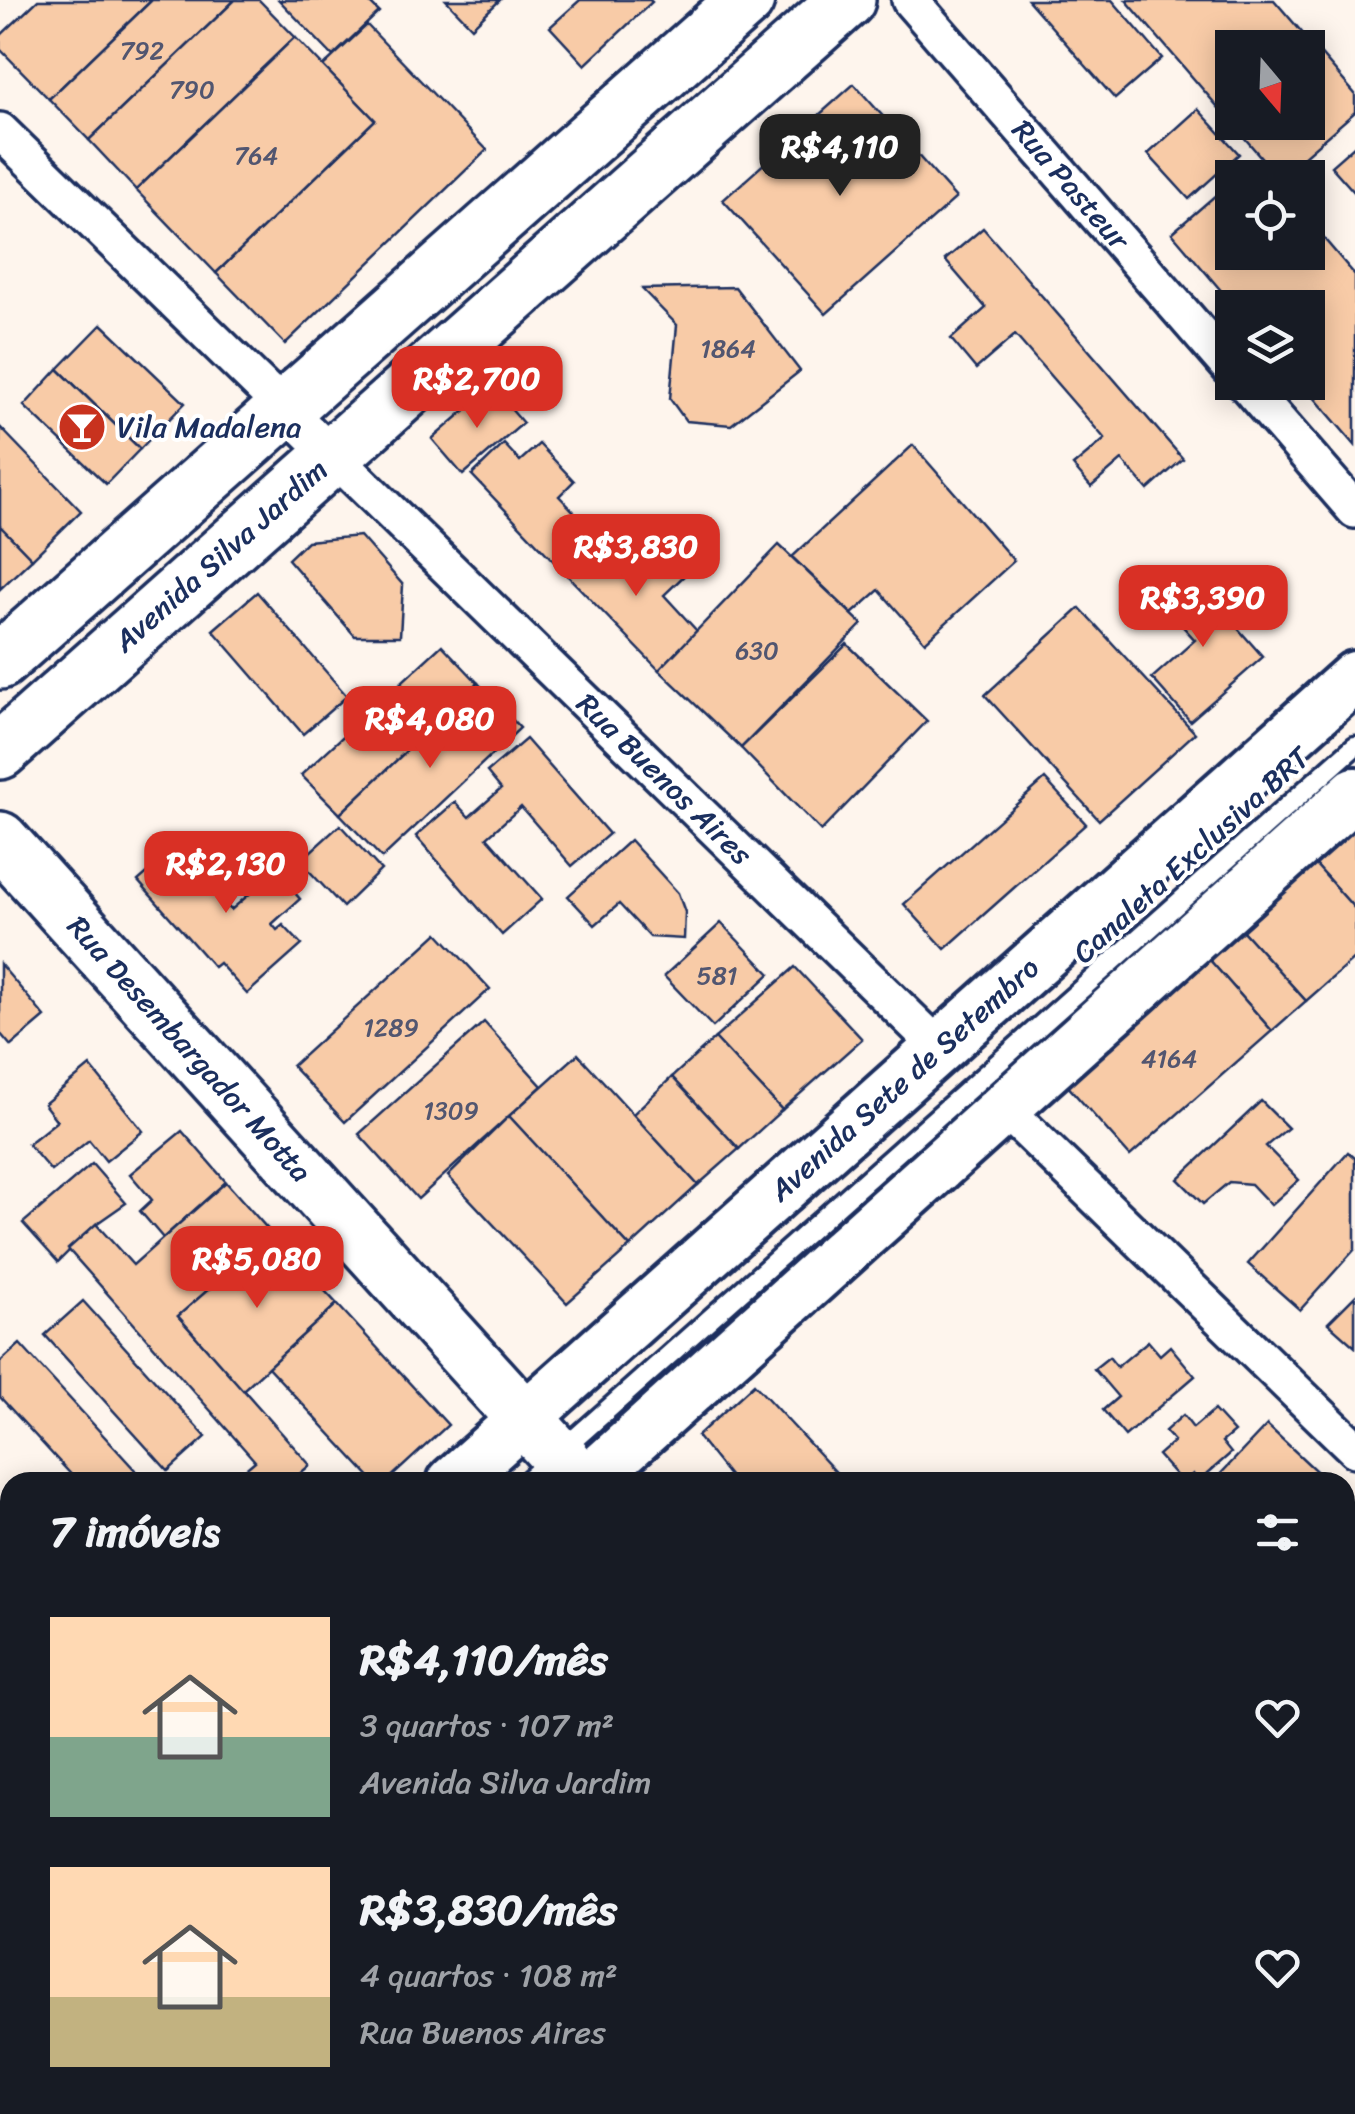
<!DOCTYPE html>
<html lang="pt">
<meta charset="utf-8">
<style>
body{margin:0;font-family:Sriracha,sans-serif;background:#20242c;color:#f1f3f6;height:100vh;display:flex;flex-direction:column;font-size:38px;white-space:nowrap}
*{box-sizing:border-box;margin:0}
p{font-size:32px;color:#9ea1a6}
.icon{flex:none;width:55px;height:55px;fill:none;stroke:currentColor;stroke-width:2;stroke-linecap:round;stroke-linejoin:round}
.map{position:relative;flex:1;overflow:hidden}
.drawer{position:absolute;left:0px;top:1472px;width:1355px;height:642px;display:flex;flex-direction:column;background:#171b24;border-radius:30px 30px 0 0;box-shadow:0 5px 25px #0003}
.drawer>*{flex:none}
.needle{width:65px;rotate:161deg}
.fabs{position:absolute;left:1215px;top:30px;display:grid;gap:20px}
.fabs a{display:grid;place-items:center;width:110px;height:110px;border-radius:0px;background:#171b24;box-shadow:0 5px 25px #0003;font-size:50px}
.price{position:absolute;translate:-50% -85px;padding:0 22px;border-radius:20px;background:#d93025;color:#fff;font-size:32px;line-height:65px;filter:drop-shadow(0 2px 5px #0008)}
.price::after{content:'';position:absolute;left:50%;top:60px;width:30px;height:22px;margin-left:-15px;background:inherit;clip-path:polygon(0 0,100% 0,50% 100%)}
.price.current{background:#222;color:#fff}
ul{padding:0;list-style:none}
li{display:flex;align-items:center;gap:30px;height:250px;padding:0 50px}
li span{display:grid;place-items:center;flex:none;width:280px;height:200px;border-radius:0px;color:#555}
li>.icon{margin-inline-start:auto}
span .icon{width:120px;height:120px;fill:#fffc;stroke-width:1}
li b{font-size:42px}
h2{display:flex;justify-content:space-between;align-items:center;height:120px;padding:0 50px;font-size:42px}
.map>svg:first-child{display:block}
</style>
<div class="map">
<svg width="1355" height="2114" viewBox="0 0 1355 2114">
<rect width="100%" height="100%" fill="#fef5ed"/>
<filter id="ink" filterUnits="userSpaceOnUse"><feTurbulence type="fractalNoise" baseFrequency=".01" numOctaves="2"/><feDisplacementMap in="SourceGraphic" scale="20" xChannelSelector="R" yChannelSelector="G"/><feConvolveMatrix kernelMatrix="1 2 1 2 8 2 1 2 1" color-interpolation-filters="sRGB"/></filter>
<g filter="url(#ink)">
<!-- building -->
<g fill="#f8cba7" stroke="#1b2f5e" stroke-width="2.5" fill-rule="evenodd">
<polygon points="38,0 152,0 49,99 0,49 0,36"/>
<polygon points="152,0 235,0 89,140 49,99"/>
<polygon points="235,0 259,0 295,37 136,190 89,140"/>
<polygon points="279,0 367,0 379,12 333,56"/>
<polygon points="446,0 500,0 472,27"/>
<polygon points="580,0 650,0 652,2 585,65 550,27"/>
<polygon points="1028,0 1112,0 1162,58 1115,99"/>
<path d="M1126 0H1274L1355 94V112L1279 178ZM1232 48H1308V122H1232Z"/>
<polygon points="367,25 487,150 285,344 216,273 375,120 323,66"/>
<polygon points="295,37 375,120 216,273 136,190"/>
<polygon points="854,84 956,198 826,314 723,200"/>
<polygon points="1198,109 1239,154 1189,199 1148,154"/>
<polygon points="1355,145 1355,193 1331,166"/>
<polygon points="1256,160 1271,178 1236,178"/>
<polygon points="1232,181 1232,252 1308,252 1308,220 1355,275 1355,445 1301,382 1308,382 1308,308 1236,308 1172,233"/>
<polygon points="983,228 1183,459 1148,490 1122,460 1091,487 1073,466 1105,439 1015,335 976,369 951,339 986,308 945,260"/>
<polygon points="735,287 800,371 731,425 686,421 670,399 677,325 642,289"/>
<polygon points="102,324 185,403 140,449 58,369"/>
<polygon points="58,369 140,449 106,484 24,406"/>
<polygon points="492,387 523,423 463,475 432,439"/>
<polygon points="0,427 81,511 32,559 0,526"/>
<polygon points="504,444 520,461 539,444 574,481 559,496 599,538 564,572 472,475"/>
<polygon points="913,445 1014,561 925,642 879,590 852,614 792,557"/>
<polygon points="0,526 32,559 0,589"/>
<polygon points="360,536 403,585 400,636 355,636 288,559 307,541"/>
<polygon points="599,538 631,573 660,547 686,574 664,595 697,631 659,670 564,572"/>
<polygon points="779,545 862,624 741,748 659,670"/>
<polygon points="1189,573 1263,657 1190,721 1152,678 1195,640 1159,600"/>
<polygon points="257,592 347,696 303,734 213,630"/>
<polygon points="1080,608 1195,733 1099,820 985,695"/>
<polygon points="847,644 927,721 821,831 741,748"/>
<polygon points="442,645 478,683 340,814 301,775"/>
<polygon points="478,683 520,728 382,858 340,814"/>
<polygon points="526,739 609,834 572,866 521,807 487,837 542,899 502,935 416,836 455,802 469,817 501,789 487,772"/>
<polygon points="1045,779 1086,824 945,949 904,904"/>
<polygon points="340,825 381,870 343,907 300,861"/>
<polygon points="1355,828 1355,909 1315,864"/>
<polygon points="630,840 678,893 685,912 684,939 650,937 619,904 595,925 568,896"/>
<polygon points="237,841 248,853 210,887 231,910 276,871 300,899 272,924 277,930 283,925 302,945 247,994 219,963 214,967 138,881 177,847 200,874"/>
<polygon points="1315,864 1355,909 1355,958 1306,1001 1241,929"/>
<polygon points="721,923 770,974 713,1027 664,976"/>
<polygon points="1241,929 1306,1001 1272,1031 1208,958"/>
<polygon points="438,933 490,989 345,1122 292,1066"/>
<polygon points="1208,958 1272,1031 1130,1156 1066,1084"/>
<polygon points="0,964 45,1017 11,1046 0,1033"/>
<polygon points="795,967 862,1039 782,1110 715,1038"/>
<polygon points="484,1022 542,1086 418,1199 359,1134"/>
<polygon points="715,1038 782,1110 739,1149 672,1077"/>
<polygon points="578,1054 698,1185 630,1247 509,1116"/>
<polygon points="90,1066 143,1131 106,1161 89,1140 51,1171 28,1144 57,1121 44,1104"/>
<polygon points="672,1077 739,1149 698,1185 633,1114"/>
<polygon points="1261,1101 1288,1128 1266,1146 1299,1180 1271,1205 1251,1184 1229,1182 1203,1204 1178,1179"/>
<polygon points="509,1116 630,1247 567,1303 448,1176"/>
<polygon points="182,1131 226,1182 163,1238 140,1211 152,1200 130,1174"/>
<polygon points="1348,1152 1355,1158 1355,1249 1300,1310 1248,1264"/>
<polygon points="92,1164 126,1203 96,1224 58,1262 23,1223"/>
<polygon points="226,1182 272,1234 178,1316 310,1465 290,1482 230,1482 255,1461 68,1249 96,1224 133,1265"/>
<polygon points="272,1234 337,1304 243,1390 178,1316"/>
<polygon points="1355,1296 1355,1347 1328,1323"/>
<polygon points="83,1301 206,1437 168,1471 45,1335"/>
<polygon points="337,1304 448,1425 386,1482 375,1482 268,1367"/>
<polygon points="1148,1341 1160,1355 1170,1346 1195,1376 1125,1436 1103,1410 1118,1397 1094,1369 1109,1357 1117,1367"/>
<polygon points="20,1344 146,1482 78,1482 0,1397 0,1362"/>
<polygon points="754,1384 845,1482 734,1482 697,1436"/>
<polygon points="1214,1410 1234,1432 1222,1442 1231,1453 1199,1481 1193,1474 1182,1482 1158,1455 1174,1441 1165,1431 1183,1415 1193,1428"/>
<polygon points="1267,1425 1328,1482 1213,1482"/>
<polygon points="0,1502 10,1514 10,1573 0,1581"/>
<polygon points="1345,1508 1355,1518 1355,1587 1345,1577"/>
<polygon points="1345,1584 1355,1594 1355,1657 1345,1647"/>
<polygon points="0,1636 10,1648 10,1715 0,1723"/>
<polygon points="10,1715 10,1765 0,1754 0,1723"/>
<polygon points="31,2105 73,2105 81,2114 37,2114"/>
<polygon points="243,2105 889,2105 879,2114 252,2114"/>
</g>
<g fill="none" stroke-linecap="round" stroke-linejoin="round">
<!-- service casing -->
<g stroke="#1b2f5e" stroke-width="25">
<g id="service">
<polyline points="526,1482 1355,746"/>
<polyline points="0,1950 10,1941"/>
<polyline points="1345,2032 1355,2043"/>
</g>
</g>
<!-- minor casing -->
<g stroke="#1b2f5e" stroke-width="42">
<g id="minor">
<path id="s1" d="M910 0 1232 370"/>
<path id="s2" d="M0 131 940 1048"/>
<polyline points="1244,382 1355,510"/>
<polyline points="1004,1108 1355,1449"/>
</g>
</g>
<!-- secondary casing -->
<g stroke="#1b2f5e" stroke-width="58">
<g id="secondary">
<path id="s3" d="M453 1482 1355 677"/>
<polyline points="587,1482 1355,793"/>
<polyline points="0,2010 10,2001"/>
</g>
</g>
<!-- primary casing -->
<g stroke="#1b2f5e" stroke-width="62">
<g id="primary">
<polyline points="0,661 746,0"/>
<path id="s4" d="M0 751 847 0"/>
<path id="s5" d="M0 840 582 1482"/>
<polyline points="1345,1769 1355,1760"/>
<polyline points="1345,1863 1355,1854"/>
<polyline points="0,1886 10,1897"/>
<polyline points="194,2105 202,2114"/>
<polyline points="1145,2105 1153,2114"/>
<polyline points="969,2114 979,2105"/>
<polyline points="1072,2114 1081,2105"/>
</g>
</g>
<!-- service -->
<use href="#service" stroke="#fff" stroke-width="18"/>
<!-- minor -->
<use href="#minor" stroke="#fff" stroke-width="35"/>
<!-- secondary -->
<use href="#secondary" stroke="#fff" stroke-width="50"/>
<!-- primary -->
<use href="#primary" stroke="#fff" stroke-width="55"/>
</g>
</g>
<!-- icons -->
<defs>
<g id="bar-disc" transform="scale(2.5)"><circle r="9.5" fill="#c8321e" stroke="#fff"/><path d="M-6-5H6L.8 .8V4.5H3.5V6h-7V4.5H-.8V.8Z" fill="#fff"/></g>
</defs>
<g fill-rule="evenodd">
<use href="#bar-disc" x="82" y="427"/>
</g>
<g text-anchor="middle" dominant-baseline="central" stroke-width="8" stroke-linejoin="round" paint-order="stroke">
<!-- number labels -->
<g font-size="25" fill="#525670">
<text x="142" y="50">792</text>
<text x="192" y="89">790</text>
<text x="256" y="155">764</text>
<text x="728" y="348">1864</text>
<text x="757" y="650">630</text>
<text x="717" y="975">581</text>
<text x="391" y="1027">1289</text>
<text x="1169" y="1058">4164</text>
<text x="451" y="1110">1309</text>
</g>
<!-- street labels -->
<g font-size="30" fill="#1b2f5e" stroke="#fff">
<text stroke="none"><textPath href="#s1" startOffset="245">Rua Pasteur</textPath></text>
<text stroke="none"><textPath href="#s4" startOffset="295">Avenida Silva Jardim</textPath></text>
<text stroke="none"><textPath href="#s2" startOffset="928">Rua Buenos Aires</textPath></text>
<text transform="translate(1191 855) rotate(-42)">Canaleta Exclusiva BRT</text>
<text stroke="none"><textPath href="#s5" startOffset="282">Rua Desembargador Motta</textPath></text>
<text stroke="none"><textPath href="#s3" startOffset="605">Avenida Sete de Setembro</textPath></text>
</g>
<!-- poi labels -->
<g font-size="30" fill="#1b2f5e" stroke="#fff" text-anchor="start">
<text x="117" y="427">Vila Madalena</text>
</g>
</g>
</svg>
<div class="fabs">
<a><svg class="needle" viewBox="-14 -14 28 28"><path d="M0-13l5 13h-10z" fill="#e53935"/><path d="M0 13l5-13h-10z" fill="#9ea1a6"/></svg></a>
<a><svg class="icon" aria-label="locate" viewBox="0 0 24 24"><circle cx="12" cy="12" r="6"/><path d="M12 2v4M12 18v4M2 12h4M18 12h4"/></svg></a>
<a><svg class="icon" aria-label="layers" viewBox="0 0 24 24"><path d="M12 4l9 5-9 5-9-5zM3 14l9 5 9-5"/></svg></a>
</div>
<b class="price current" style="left:840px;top:199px">R$4,110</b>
<b class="price" style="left:477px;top:431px">R$2,700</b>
<b class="price" style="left:636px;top:599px">R$3,830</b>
<b class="price" style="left:1203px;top:650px">R$3,390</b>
<b class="price" style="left:430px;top:771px">R$4,080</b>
<b class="price" style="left:226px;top:916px">R$2,130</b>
<b class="price" style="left:257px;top:1311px">R$5,080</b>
<section class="drawer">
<h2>7 imóveis<svg class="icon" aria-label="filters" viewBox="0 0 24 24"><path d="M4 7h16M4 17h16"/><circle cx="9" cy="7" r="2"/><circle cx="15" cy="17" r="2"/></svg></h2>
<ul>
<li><span style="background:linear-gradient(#ffd9b3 60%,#7fa58c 0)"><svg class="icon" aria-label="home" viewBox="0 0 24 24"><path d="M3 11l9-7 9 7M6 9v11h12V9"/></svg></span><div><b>R$4,110/mês</b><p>3 quartos · 107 m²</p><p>Avenida Silva Jardim</p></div><svg class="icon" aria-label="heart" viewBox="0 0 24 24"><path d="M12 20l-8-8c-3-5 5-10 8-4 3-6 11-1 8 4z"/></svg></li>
<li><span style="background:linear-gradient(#ffd9b3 65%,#c2b280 0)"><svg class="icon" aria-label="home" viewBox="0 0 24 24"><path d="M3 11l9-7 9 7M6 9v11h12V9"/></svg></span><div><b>R$3,830/mês</b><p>4 quartos · 108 m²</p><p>Rua Buenos Aires</p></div><svg class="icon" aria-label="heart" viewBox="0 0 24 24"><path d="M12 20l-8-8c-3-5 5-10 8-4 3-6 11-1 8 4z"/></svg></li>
</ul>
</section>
</div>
